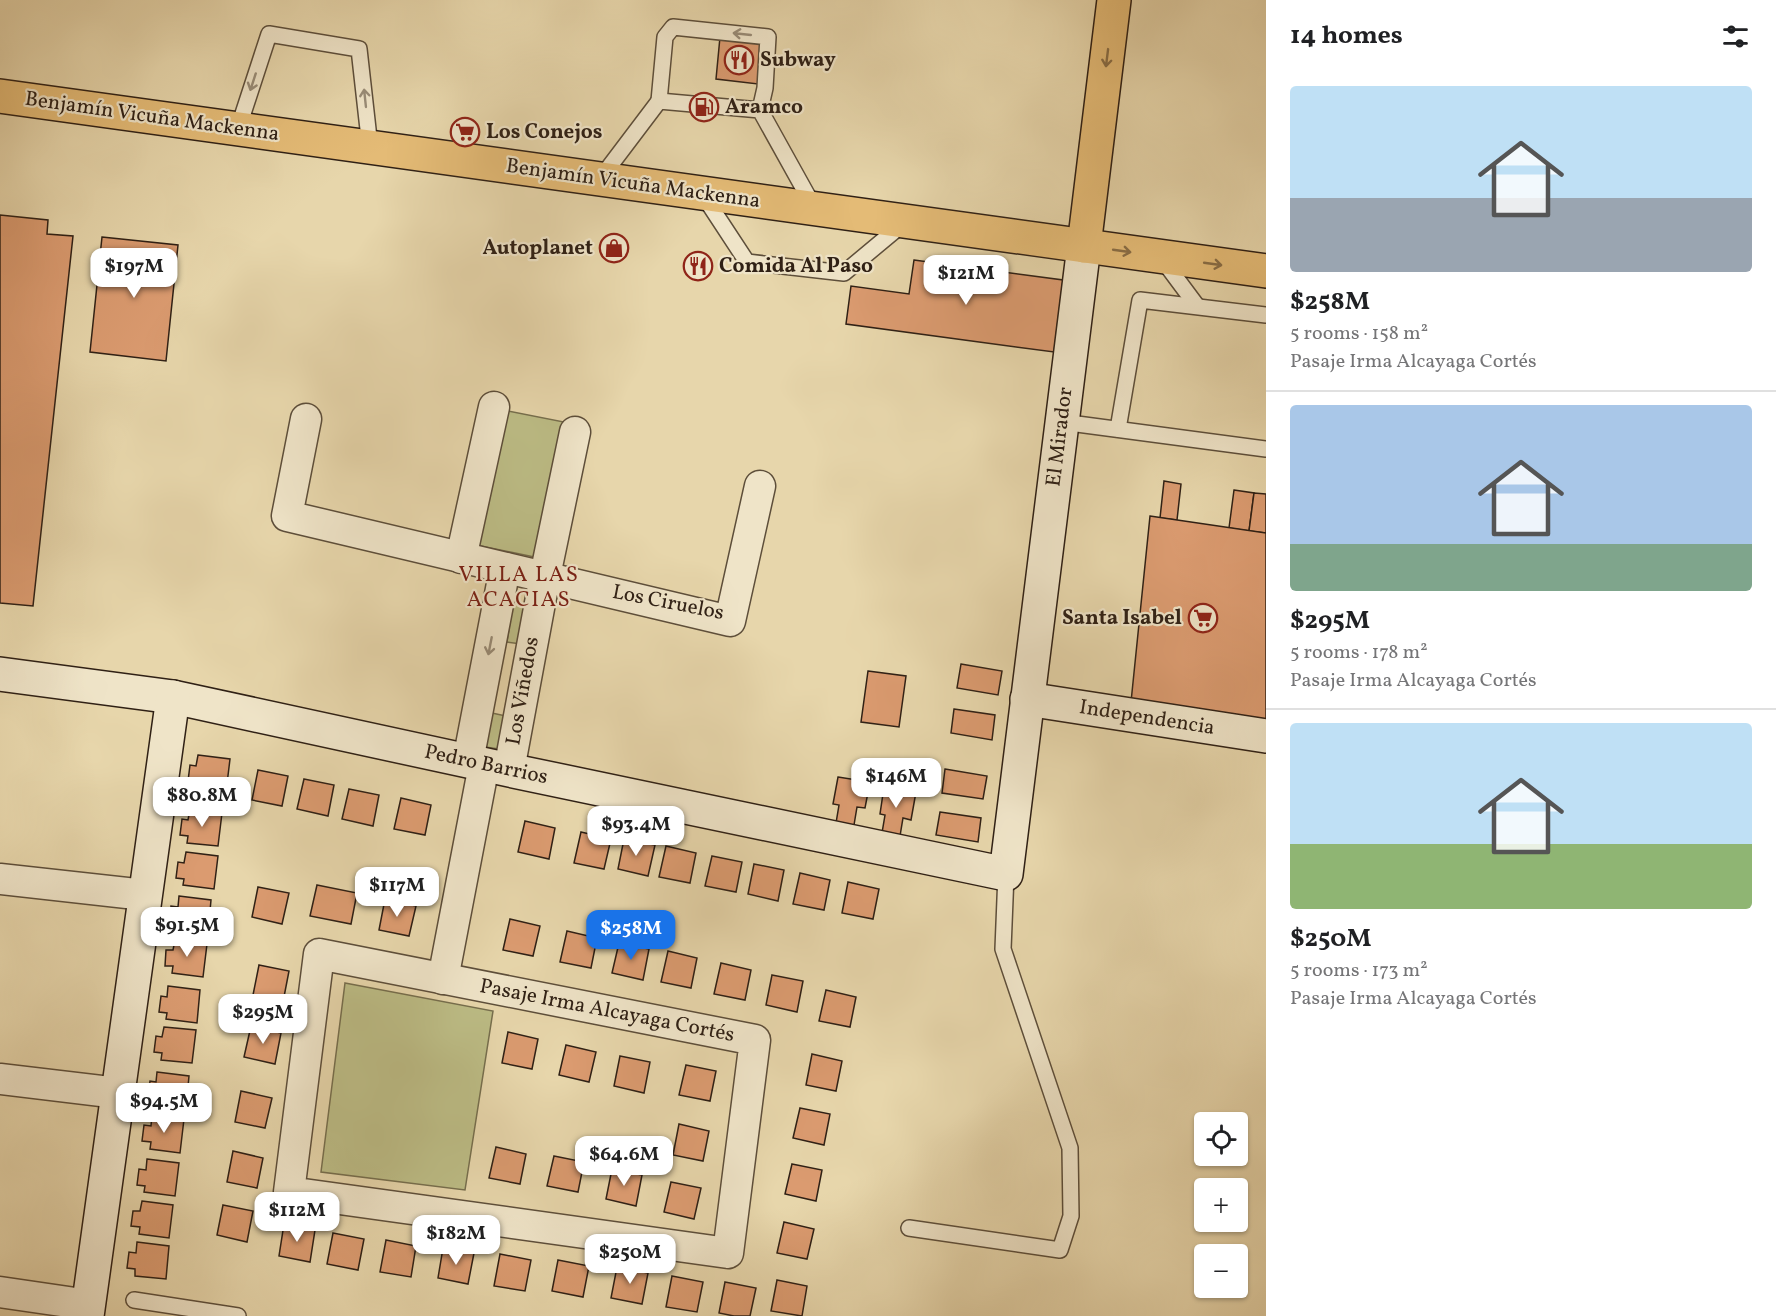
<!DOCTYPE html>
<meta charset="utf-8">
<style>
body{margin:0;font-family:Vollkorn,serif;background:#f6f6f6;color:#202124;height:100vh;display:flex;flex-direction:column;font-size:22px;white-space:nowrap}
*{box-sizing:border-box;margin:0}
p{font-size:20px;color:#757577}
.icon{flex:none;width:33px;height:33px;fill:none;stroke:currentColor;stroke-width:2;stroke-linecap:round;stroke-linejoin:round}
.map{position:relative;flex:1;overflow:hidden}
.panel{display:flex;flex-direction:column;background:#fff;width:510px}
.panel>*{flex:none}
.fabs{position:absolute;left:1194px;top:1112px;display:grid;gap:12px}
.fabs a{display:grid;place-items:center;width:54px;height:54px;border-radius:6px;background:#fff;box-shadow:0 2px 4px #0004;font-size:30px}
.price{position:absolute;translate:-50% -51px;padding:0 14px;border-radius:12px;background:#fff;color:#222;font-size:20px;line-height:39px;filter:drop-shadow(0 2px 3px #0008)}
.price::after{content:'';position:absolute;left:50%;top:36px;width:18px;height:14px;margin-left:-9px;background:inherit;clip-path:polygon(0 0,100% 0,50% 100%)}
.price.selected{background:#1a73e8;color:#fff}
ul{padding:0;list-style:none}
li{display:grid;align-content:center;gap:12px;height:318px;padding:0 24px}
li+li{border-top:2px solid #e0e0e0}
li span{display:grid;place-items:center;height:186px;border-radius:6px;color:#555}
li>.icon{margin-inline-start:auto}
span .icon{width:108px;height:108px;fill:#fffc;stroke-width:1}
li b{font-size:26px}
h2{display:flex;justify-content:space-between;align-items:center;height:72px;padding:0 24px;font-size:26px}
main{display:flex;flex:1;min-height:0}
.map>svg:first-child{display:block}
</style>
<main>
<div class="map">
<svg width="1266" height="1316" viewBox="0 0 1266 1316">
<rect width="100%" height="100%" fill="#e7d6ab"/>
<filter id="stains"><feTurbulence type="fractalNoise" baseFrequency=".00333" numOctaves="4"/><feColorMatrix values="0 0 0 0 .2 0 0 0 0 .09 0 0 0 0 .02 0 0 0 .5 -.17"/></filter>
<radialGradient id="worn" r=".72"><stop offset=".6" stop-color="#630" stop-opacity="0"/><stop offset="1" stop-color="#630" stop-opacity=".3"/></radialGradient>
<!-- green -->
<g fill="#bcbc85" stroke="#766e4d" stroke-width="1.5">
<polygon points="503,410 564,422 539,558 476,545"/>
<polygon points="513,602 527,605 521,644 507,642"/>
<polygon points="492,713 506,716 499,749 485,747"/>
<polygon points="345,983 493,1011 465,1190 321,1172"/>
</g>
<!-- building -->
<g fill="#db9b70" stroke="#2f2015" stroke-width="1.5">
<polygon points="720,37 762,41 758,84 716,79"/>
<polygon points="0,215 48,220 47,234 73,236 33,606 0,603"/>
<polygon points="102,237 178,245 166,361 90,352"/>
<polygon points="914,260 1063,280 1054,352 846,324 851,286 909,294"/>
<polygon points="1164,481 1181,484 1177,520 1160,518"/>
<polygon points="1234,490 1254,493 1249,531 1229,528"/>
<polygon points="1254,493 1266,494 1266,533 1249,531"/>
<polygon points="1150,516 1266,533 1266,719 1131,702"/>
<polygon points="961,664 1002,671 998,695 957,688"/>
<polygon points="868,671 906,676 899,727 861,722"/>
<polygon points="954,709 995,715 992,740 951,733"/>
<polygon points="198,755 230,759 226,792 195,788 196,782 188,781 190,765 196,766"/>
<polygon points="945,769 987,776 983,799 942,793"/>
<polygon points="258,770 288,776 282,806 252,800"/>
<polygon points="838,777 870,782 865,808 857,807 854,825 836,823 839,805 833,804"/>
<polygon points="304,779 334,785 328,816 297,809"/>
<polygon points="884,787 916,792 911,820 903,818 900,836 882,833 885,815 880,814"/>
<polygon points="349,789 379,795 373,826 342,819"/>
<polygon points="401,798 431,805 425,835 394,829"/>
<polygon points="190,809 222,813 218,846 187,843 188,836 180,835 182,819 188,820"/>
<polygon points="940,812 981,818 978,842 936,835"/>
<polygon points="525,821 555,828 549,859 518,852"/>
<polygon points="581,832 611,839 604,869 574,863"/>
<polygon points="624,839 655,845 648,876 618,869"/>
<polygon points="666,846 696,853 690,883 659,877"/>
<polygon points="186,852 218,856 214,889 183,885 184,879 176,878 178,862 184,863"/>
<polygon points="712,856 742,862 736,892 705,886"/>
<polygon points="754,864 784,870 778,901 748,894"/>
<polygon points="800,873 830,880 824,910 793,904"/>
<polygon points="848,882 879,889 873,919 842,913"/>
<polygon points="317,885 357,893 351,924 310,916"/>
<polygon points="258,887 289,893 282,924 252,917"/>
<polygon points="179,896 211,900 208,933 177,929 178,923 170,922 171,906 178,907"/>
<polygon points="385,899 416,906 409,936 379,930"/>
<polygon points="510,919 540,926 533,956 503,950"/>
<polygon points="567,931 597,938 591,968 560,962"/>
<polygon points="175,940 207,944 203,977 172,973 173,966 165,966 166,950 173,950"/>
<polygon points="619,943 649,949 643,980 612,973"/>
<polygon points="668,951 697,958 691,988 661,982"/>
<polygon points="721,963 751,970 745,1000 714,994"/>
<polygon points="259,965 289,971 283,1002 253,995"/>
<polygon points="772,975 803,981 797,1012 766,1005"/>
<polygon points="168,986 200,990 197,1023 166,1019 167,1013 159,1012 161,996 167,997"/>
<polygon points="826,990 856,997 850,1027 819,1021"/>
<polygon points="251,1026 281,1033 275,1064 244,1057"/>
<polygon points="164,1027 196,1030 192,1063 161,1060 162,1053 154,1052 156,1036 162,1037"/>
<polygon points="508,1032 538,1039 532,1069 502,1063"/>
<polygon points="566,1045 596,1052 589,1082 559,1075"/>
<polygon points="812,1054 842,1061 836,1091 806,1085"/>
<polygon points="620,1056 650,1062 644,1093 614,1086"/>
<polygon points="686,1065 716,1071 710,1101 679,1095"/>
<polygon points="157,1072 189,1076 186,1108 155,1105 156,1098 148,1097 150,1081 156,1082"/>
<polygon points="241,1091 272,1098 265,1128 235,1122"/>
<polygon points="800,1108 830,1114 824,1145 793,1138"/>
<polygon points="152,1115 184,1119 180,1153 150,1149 151,1142 142,1141 144,1125 151,1126"/>
<polygon points="679,1124 709,1131 703,1161 673,1155"/>
<polygon points="496,1147 526,1154 520,1184 489,1178"/>
<polygon points="233,1151 263,1158 257,1188 227,1182"/>
<polygon points="554,1156 584,1162 578,1192 547,1186"/>
<polygon points="147,1159 179,1163 175,1196 144,1192 145,1186 137,1185 139,1169 146,1170"/>
<polygon points="792,1164 822,1170 816,1201 785,1194"/>
<polygon points="612,1169 642,1175 636,1206 606,1199"/>
<polygon points="671,1182 701,1188 694,1219 664,1212"/>
<polygon points="142,1201 173,1205 169,1238 139,1234 140,1227 131,1226 133,1211 140,1211"/>
<polygon points="223,1205 253,1211 247,1242 217,1235"/>
<polygon points="784,1222 814,1229 807,1259 777,1253"/>
<polygon points="284,1224 315,1230 310,1262 279,1256"/>
<polygon points="333,1233 364,1239 358,1270 327,1264"/>
<polygon points="386,1240 416,1246 411,1277 380,1272"/>
<polygon points="137,1242 169,1246 166,1279 135,1276 135,1269 127,1268 129,1252 136,1253"/>
<polygon points="443,1248 474,1253 468,1284 438,1278"/>
<polygon points="500,1254 531,1260 525,1291 494,1286"/>
<polygon points="558,1260 589,1266 583,1297 552,1291"/>
<polygon points="617,1267 648,1273 642,1304 611,1298"/>
<polygon points="672,1276 703,1282 697,1312 666,1307"/>
<polygon points="777,1280 807,1286 802,1316 771,1311"/>
<polygon points="725,1282 756,1288 750,1316 734,1316 719,1313"/>
</g>
<g fill="none" stroke-linecap="round" stroke-linejoin="round">
<!-- lane casing -->
<g stroke="#5d4e3a" stroke-width="18">
<g id="lane">
<polyline points="659,101 665,37 673,27 768,37 765,88 760,110"/>
<polyline points="238,129 269,34 359,49 370,147"/>
<polyline points="600,179 659,101 760,110 815,209"/>
<polyline points="703,195 747,262 844,273 904,223"/>
<polyline points="1162,259 1197,306"/>
<polyline points="1062,422 1266,449"/>
<polyline points="1118,429 1140,300 1266,315"/>
<polyline points="909,1228 1060,1250 1071,1216 1070,1148 1003,949 1006,874"/>
<polyline points="134,1300 238,1316"/>
</g>
</g>
<!-- street casing -->
<g stroke="#5d4e3a" stroke-width="33">
<g id="street">
<polyline points="306,419 287,516 730,621 760,486"/>
<polyline points="461,558 494,407"/>
<polyline points="468,761 505,568"/>
<polyline points="509,770 545,576 575,432"/>
<polyline points="0,879 145,895"/>
<polygon points="319,954 755,1040 728,1253 289,1192"/>
<polyline points="443,979 484,765"/>
<polyline points="0,1079 118,1093"/>
<polyline points="0,1292 89,1305"/>
</g>
</g>
<!-- secondary casing -->
<g stroke="#2f2015" stroke-width="36">
<g id="secondary">
<polyline points="0,674 173,697 509,770 1006,874 1084,246"/>
<polyline points="1027,699 1266,736"/>
<polyline points="87,1316 173,697"/>
</g>
</g>
<!-- primary casing -->
<g stroke="#2f2015" stroke-width="36">
<g id="primary">
<polyline points="0,96 1266,271"/>
<polyline points="1084,246 1114,0"/>
</g>
</g>
<!-- lane -->
<use href="#lane" stroke="#efe4c8" stroke-width="15"/>
<!-- street -->
<use href="#street" stroke="#efe4c8" stroke-width="30"/>
<!-- secondary -->
<use href="#secondary" stroke="#efe4c8" stroke-width="33"/>
<!-- primary -->
<use href="#primary" stroke="#e4bb76" stroke-width="33"/>
</g>
<!-- one-way arrows -->
<defs><path id="oneway-shaft" d="M-6 0H5M1.5-3L5.5 0L1.5 3" fill="none" stroke-width="1.6" stroke-linecap="round" stroke-linejoin="round" transform="scale(1.5)"/></defs>
<g stroke="#998c77">
<use href="#oneway-shaft" transform="translate(742 34) rotate(-174)"/>
<use href="#oneway-shaft" transform="translate(253 82) rotate(108)"/>
<use href="#oneway-shaft" transform="translate(365 98) rotate(-96)"/>
<use href="#oneway-shaft" transform="translate(490 646) rotate(101)"/>
</g>
<g stroke="#8a6e46">
<use href="#oneway-shaft" transform="translate(1107 58) rotate(97)"/>
<use href="#oneway-shaft" transform="translate(1122 251) rotate(8)"/>
<use href="#oneway-shaft" transform="translate(1213 264) rotate(8)"/>
</g>
<!-- icons -->
<defs>
<g id="restaurant-ring" transform="scale(1.5)"><circle r="9.5" fill="#efe4c8" stroke="#8f2418" stroke-width="1.5"/><path d="M-5-6h1v4h1v-4h1v4h1v-4h1v5L-1.5 .5V6h-2V.5L-5-1ZM5-6V6H3V1.5H1.5Q1.5-4 5-6Z" fill="#8f2418"/></g>
<g id="fuel-ring" transform="scale(1.5)"><circle r="9.5" fill="#efe4c8" stroke="#8f2418" stroke-width="1.5"/><path d="M-5.5-6h7V0h2V4h1.3V-2.5L3-4.5l.8-.8L6-3V5H2.5V1h-1V6h-7ZM-4.2-4.7v3.2H.2V-4.7Z" fill="#8f2418"/></g>
<g id="supermarket-ring" transform="scale(1.5)"><circle r="9.5" fill="#efe4c8" stroke="#8f2418" stroke-width="1.5"/><path d="M-6-5.5h2.5l.6 2H6L4.5 2H-2.5L-4.4-4H-6ZM-1.5 3.2a1.3 1.3 0 1 0 .1 0ZM3 3.2a1.3 1.3 0 1 0 .1 0Z" fill="#8f2418"/></g>
<g id="shop-ring" transform="scale(1.5)"><circle r="9.5" fill="#efe4c8" stroke="#8f2418" stroke-width="1.5"/><path d="M-5-2.5h2.3a2.7 3.5 0 0 1 5.4 0H5L5.5 6h-11ZM-1.5-2.5h3a1.5 2.3 0 0 0-3 0Z" fill="#8f2418"/></g>
</defs>
<g fill-rule="evenodd">
<use href="#restaurant-ring" x="739" y="60"/>
<use href="#fuel-ring" x="704" y="107"/>
<use href="#supermarket-ring" x="465" y="132"/>
<use href="#shop-ring" x="614" y="248"/>
<use href="#restaurant-ring" x="698" y="266"/>
<use href="#supermarket-ring" x="1203" y="618"/>
</g>
<g text-anchor="middle" dominant-baseline="central" stroke-width="4.5" stroke-linejoin="round" paint-order="stroke">
<!-- poi labels -->
<g font-size="21" font-weight="bold" fill="#2f2015" stroke="#efe4c8" text-anchor="start">
<text x="760" y="60">Subway</text>
<text x="725" y="107">Aramco</text>
<text x="486" y="132">Los Conejos</text>
<text x="593" y="248" text-anchor="end">Autoplanet</text>
<text x="719" y="266">Comida Al Paso</text>
<text x="1182" y="618" text-anchor="end">Santa Isabel</text>
</g>
<!-- street labels -->
<g font-size="21" fill="#2f2015" stroke="#efe4c8">
<text transform="translate(152 117) rotate(8)">Benjamín Vicuña Mackenna</text>
<text transform="translate(633 184) rotate(8)">Benjamín Vicuña Mackenna</text>
<text transform="translate(1060 437) rotate(-83)">El Mirador</text>
<text transform="translate(668 603) rotate(11)">Los Ciruelos</text>
<text transform="translate(523 691) rotate(-80)">Los Viñedos</text>
<text transform="translate(1147 718) rotate(9)">Independencia</text>
<text transform="translate(486 765) rotate(12)">Pedro Barrios</text>
<text transform="translate(607 1011) rotate(11)">Pasaje Irma Alcayaga Cortés</text>
</g>
<!-- neighbourhood labels -->
<g font-size="22" letter-spacing="1.5" fill="#7a1f14" stroke="#efe4c8">
<text x="519" y="575">VILLA LAS<tspan x="519" dy="25">ACACIAS</tspan></text>
</g>
</g>
<rect width="100%" height="100%" filter="url(#stains)"/>
<rect width="100%" height="100%" fill="url(#worn)"/>
</svg>
<div class="fabs">
<a><svg class="icon" aria-label="locate" viewBox="0 0 24 24"><circle cx="12" cy="12" r="6"/><path d="M12 2v4M12 18v4M2 12h4M18 12h4"/></svg></a>
<a>+</a>
<a>−</a>
</div>
<b class="price" style="left:134px;top:299px">$197M</b>
<b class="price" style="left:966px;top:306px">$121M</b>
<b class="price" style="left:896px;top:809px">$146M</b>
<b class="price" style="left:202px;top:828px">$80.8M</b>
<b class="price" style="left:636px;top:857px">$93.4M</b>
<b class="price" style="left:397px;top:918px">$117M</b>
<b class="price" style="left:187px;top:958px">$91.5M</b>
<b class="price selected" style="left:631px;top:961px">$258M</b>
<b class="price" style="left:263px;top:1045px">$295M</b>
<b class="price" style="left:164px;top:1134px">$94.5M</b>
<b class="price" style="left:624px;top:1187px">$64.6M</b>
<b class="price" style="left:297px;top:1243px">$112M</b>
<b class="price" style="left:456px;top:1266px">$182M</b>
<b class="price" style="left:630px;top:1285px">$250M</b>
</div>
<section class="panel">
<h2>14 homes<svg class="icon" aria-label="filters" viewBox="0 0 24 24"><path d="M4 7h16M4 17h16"/><circle cx="9" cy="7" r="2"/><circle cx="15" cy="17" r="2"/></svg></h2>
<ul>
<li><span style="background:linear-gradient(#bfe0f5 60%,#9aa5b1 0)"><svg class="icon" aria-label="home" viewBox="0 0 24 24"><path d="M3 11l9-7 9 7M6 9v11h12V9"/></svg></span><div><b>$258M</b><p>5 rooms · 158 m²</p><p>Pasaje Irma Alcayaga Cortés</p></div></li>
<li><span style="background:linear-gradient(#a9c7e8 75%,#7fa58c 0)"><svg class="icon" aria-label="home" viewBox="0 0 24 24"><path d="M3 11l9-7 9 7M6 9v11h12V9"/></svg></span><div><b>$295M</b><p>5 rooms · 178 m²</p><p>Pasaje Irma Alcayaga Cortés</p></div></li>
<li><span style="background:linear-gradient(#bfe0f5 65%,#8fb573 0)"><svg class="icon" aria-label="home" viewBox="0 0 24 24"><path d="M3 11l9-7 9 7M6 9v11h12V9"/></svg></span><div><b>$250M</b><p>5 rooms · 173 m²</p><p>Pasaje Irma Alcayaga Cortés</p></div></li>
</ul>
</section>
</main>
